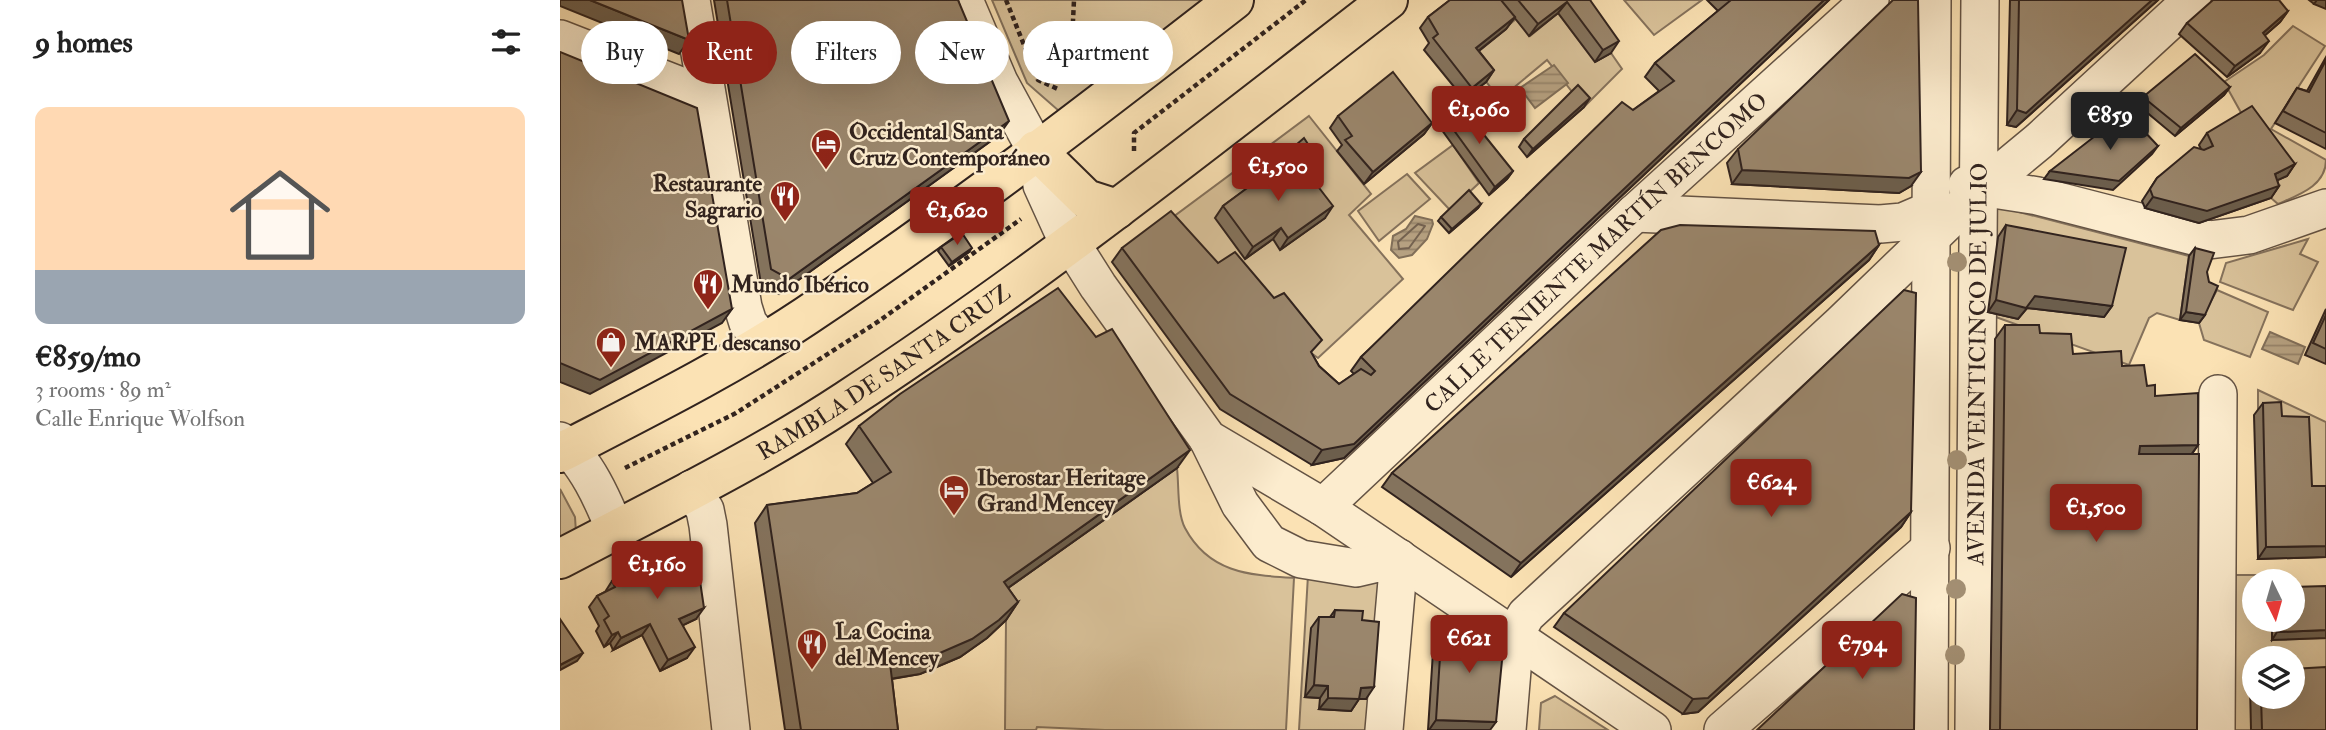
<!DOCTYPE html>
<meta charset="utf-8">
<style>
body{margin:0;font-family:"IM FELL Double Pica",serif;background:#f2f2f2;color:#222;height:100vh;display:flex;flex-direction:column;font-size:26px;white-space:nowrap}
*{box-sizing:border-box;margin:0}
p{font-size:23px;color:#767676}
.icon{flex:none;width:38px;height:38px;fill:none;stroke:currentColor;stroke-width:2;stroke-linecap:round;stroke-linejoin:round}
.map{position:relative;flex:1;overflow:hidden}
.panel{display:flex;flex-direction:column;background:#fff;width:560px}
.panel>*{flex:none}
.hud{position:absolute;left:21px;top:21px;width:665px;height:63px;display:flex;gap:14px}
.needle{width:46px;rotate:175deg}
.tools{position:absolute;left:1682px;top:569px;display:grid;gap:14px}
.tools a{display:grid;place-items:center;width:63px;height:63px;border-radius:50%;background:#fff;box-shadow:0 7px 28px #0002;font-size:35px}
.price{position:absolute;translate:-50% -60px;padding:0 16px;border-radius:7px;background:#8f2418;color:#fff;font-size:23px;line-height:46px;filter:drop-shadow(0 2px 4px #0008)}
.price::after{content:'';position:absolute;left:50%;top:42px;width:21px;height:16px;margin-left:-10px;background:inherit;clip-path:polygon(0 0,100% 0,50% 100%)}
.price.on{background:#222;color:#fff}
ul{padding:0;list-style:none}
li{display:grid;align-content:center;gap:14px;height:371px;padding:0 35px}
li+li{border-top:2px solid #e0e0e0}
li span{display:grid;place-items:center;height:217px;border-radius:14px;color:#555}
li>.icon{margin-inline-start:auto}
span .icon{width:126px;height:126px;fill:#fffc;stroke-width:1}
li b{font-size:30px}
h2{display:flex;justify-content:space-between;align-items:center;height:84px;padding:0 35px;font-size:30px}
.tag{padding:0 24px;border-radius:32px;background:#fff;box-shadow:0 7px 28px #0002;font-size:24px;line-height:63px}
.tag.on{background:#8f2418;color:#fff}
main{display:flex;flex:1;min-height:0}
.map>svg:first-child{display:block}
</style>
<main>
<section class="panel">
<h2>9 homes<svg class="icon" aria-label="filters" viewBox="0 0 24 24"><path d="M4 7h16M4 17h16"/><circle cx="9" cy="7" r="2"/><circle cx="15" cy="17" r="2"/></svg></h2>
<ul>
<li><span style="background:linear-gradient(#ffd9b3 75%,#9aa5b1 0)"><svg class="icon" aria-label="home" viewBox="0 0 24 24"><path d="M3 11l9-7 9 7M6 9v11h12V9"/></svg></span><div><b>€859/mo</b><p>3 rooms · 89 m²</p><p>Calle Enrique Wolfson</p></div></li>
</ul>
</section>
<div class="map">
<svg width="1766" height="730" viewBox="0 0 1766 730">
<defs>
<pattern id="water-rules" width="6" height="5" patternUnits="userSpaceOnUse" patternTransform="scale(1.75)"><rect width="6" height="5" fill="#b6a181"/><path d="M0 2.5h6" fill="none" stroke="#958369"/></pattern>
</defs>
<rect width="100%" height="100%" fill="#fbe2b4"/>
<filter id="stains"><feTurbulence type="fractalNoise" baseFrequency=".00286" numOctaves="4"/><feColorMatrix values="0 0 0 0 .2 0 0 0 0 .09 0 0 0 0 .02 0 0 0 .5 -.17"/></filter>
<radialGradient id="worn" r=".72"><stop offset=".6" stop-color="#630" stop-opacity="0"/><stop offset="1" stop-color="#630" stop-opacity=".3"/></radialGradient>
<!-- green -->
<g fill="#d9c29a" stroke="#85725c" stroke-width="2">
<polygon points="432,0 645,0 499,111 467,83"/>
<polygon points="1064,0 1142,0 1094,35"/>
<polygon points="998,13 1035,62 1051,53 1062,69 1024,107 987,60 940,99 908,59 956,19 970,36"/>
<path d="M1733 26 1765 46 1711 129 1766 160C1766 186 1738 195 1718 204L1711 198 1684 118 1664 82 1704 55Z"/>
<polygon points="749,116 811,194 789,215 843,279 758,358 648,277 601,226"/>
<polygon points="893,145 919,183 890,210 855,173"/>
<polygon points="847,174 870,199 819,241 798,211"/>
<polygon points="1436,206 1629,256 1620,320 1597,313 1589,318 1569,365 1433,316"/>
<polygon points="1748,239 1740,254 1758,262 1733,310 1660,282 1666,263"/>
<polygon points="1657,290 1708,312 1690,357 1644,340 1639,323"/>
<polygon points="1698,390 1766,422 1766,497 1744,497 1698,414"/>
<path d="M617 468C619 485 617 513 625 528 649 573 689 575 734 578L726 730H545L477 727 476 730H445L446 620 431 600Z"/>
<polygon points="0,489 15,517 16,533 0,541"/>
<polygon points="748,575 824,579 811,730 739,730"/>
<polygon points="1674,575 1697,575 1694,581 1694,620 1712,620 1712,640 1766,638 1766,681 1733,683 1732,658 1694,658 1691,730 1674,730"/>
<polygon points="995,696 1048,730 979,730 981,703"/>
</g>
<!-- water -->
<g fill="url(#water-rules)" stroke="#816f59" stroke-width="2">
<polygon points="994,65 1008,83 975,108 960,88"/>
<polygon points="855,216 872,220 873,224 867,239 852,255 839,258 831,250 833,236 846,229"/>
<polygon points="1710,332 1745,347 1738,364 1702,349"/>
</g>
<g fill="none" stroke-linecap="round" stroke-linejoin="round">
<!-- shore -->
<polygon stroke="#746250" stroke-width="2" points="858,224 865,226 849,248 839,249 838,242"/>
<!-- minor casing -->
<g stroke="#645344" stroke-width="40">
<g id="minor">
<polyline points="131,0 183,307 188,323 204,343"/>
<polyline points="404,0 439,82 476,150 482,185 502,229 538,286 648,439 763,507 1092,730"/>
<polyline points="0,39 146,96"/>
<polyline points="1407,185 1478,196 1649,240 1689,235 1766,208"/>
<polyline points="1075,213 1320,224 1343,222 1371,210"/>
<polyline points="648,439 680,504 709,543 741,559 796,568 839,558 824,730"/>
<path d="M0 441C26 461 43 500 55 530"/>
<polyline points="132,489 145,510 148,525 171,730"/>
<path id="s1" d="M763 507 1075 213 1310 0"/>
<polyline points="947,730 955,634 966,615 1281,324 1421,189 1479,141 1632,0"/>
<polyline points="1163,730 1371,548"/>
<polyline points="1369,730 1372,0"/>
<path id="s2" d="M1414 730 1420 0"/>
<polyline points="1656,730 1658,394"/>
</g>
</g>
<!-- major casing -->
<g stroke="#31231e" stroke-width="42">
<g id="major">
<polyline points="476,150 526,199 557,209"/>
<path d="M0 453C83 410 168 368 246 316 393 218 534 109 674 0"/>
<path id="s3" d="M0 559C97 508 196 460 287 400 475 277 651 137 828 0"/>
</g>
</g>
<!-- path -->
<g stroke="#31231e" stroke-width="4.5" stroke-dasharray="5 3.5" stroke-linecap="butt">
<polyline points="446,0 478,80 500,90"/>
<polyline points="510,83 514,0"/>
<polyline points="574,151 574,133 746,0"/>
<polyline points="65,468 176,413 319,321 461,219"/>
</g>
<!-- minor -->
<use href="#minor" stroke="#fcecce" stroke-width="37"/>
<!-- major -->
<use href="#major" stroke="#fbe2b4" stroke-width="38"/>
</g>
<!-- trees -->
<g fill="#a38f73">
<circle cx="1397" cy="262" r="10"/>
<circle cx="1397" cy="460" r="10"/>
<circle cx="1396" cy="589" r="10"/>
<circle cx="1395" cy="655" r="10"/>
</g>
<!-- wall -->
<g fill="#84735d" stroke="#31231e" stroke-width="2">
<polygon points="154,0 398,0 439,135 219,294 201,284"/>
<polygon points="890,0 1030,0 1051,53 1035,62 998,13 969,36 950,12 955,17 946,29 919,51 934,70 926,82 904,99 864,50 869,43 860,28 868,17"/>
<polygon points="1147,0 1269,0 784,458 752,465 660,409 552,262 562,248 658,263 752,354 759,366 779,384 794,374 791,371 801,357 1073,110 1099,91 1085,77 1095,63 1158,11"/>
<polygon points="1450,0 1598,0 1456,127 1447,125"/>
<polygon points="1749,0 1766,0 1754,4"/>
<polygon points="1728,11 1720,22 1704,36 1700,53 1667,77 1619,34 1627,23"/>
<polygon points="1766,57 1766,149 1715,123 1737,88 1747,91"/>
<polygon points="1670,87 1664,95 1615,136 1578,105 1583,97"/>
<polygon points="1024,107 967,157 959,147 964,139"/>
<polygon points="778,116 872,123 864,134 804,184 777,151 782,145 770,128"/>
<polygon points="885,118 953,171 947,179 929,195 879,126"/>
<polygon points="1647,133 1735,164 1727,176 1717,180 1719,186 1711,198 1639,223 1585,208 1582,201 1597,178 1641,149 1639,145"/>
<polygon points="1178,149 1351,186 1339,193 1172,184 1167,163"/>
<polygon points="729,151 756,165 747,172 765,218 720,250 713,239 685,259 655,218 663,206 729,158 726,155"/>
<polygon points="921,204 918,208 889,233 878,221 881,217"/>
<polygon points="1446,225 1552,306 1544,317 1467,308 1458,319 1428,312 1438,237"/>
<polygon points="1319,245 1309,260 951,577 822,487 832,473"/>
<polygon points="381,247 409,252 389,266 378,251"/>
<polygon points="1635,248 1645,315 1639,323 1620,320 1629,256"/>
<polygon points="1766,309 1766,364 1745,355"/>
<polygon points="1445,325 1480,333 1513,354 1562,366 1587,386 1638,445 1632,454 1637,730 1430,730 1435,339"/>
<polygon points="1703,403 1722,416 1752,486 1766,486 1766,557 1698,559 1694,415"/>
<polygon points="299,426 617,468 448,588 458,602 446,620 427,638 400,657 360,674 332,679 338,730 225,730 195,523 207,505 297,493 313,483 286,444"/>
<polygon points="1351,512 1341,527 1138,712 1123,714 994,627 1004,613"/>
<polygon points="52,581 136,619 123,625 127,658 100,671 82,635 53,650 50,643 44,647 36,631 39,626 29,607 37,596 45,592"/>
<polygon points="1766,586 1712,640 1712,620 1732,620"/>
<polygon points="775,610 802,620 806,699 799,699 791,711 759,709 760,698 745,697 751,628 759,617 770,617"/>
<polygon points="882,625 935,649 930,730 868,730 874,636"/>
<polygon points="1694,679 1694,696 1732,696 1766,730 1691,730 1690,685"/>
</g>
<!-- shaded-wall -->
<g fill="#6c5e4c" stroke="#31231e" stroke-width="2">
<polygon points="0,0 30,0 129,40 119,54 0,6"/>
<polygon points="1264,0 1269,0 784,458 752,465 762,450"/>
<polygon points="1592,0 1598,0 1456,127 1447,125 1457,110"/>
<polygon points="1757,0 1766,0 1766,9 1754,4"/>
<polygon points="1007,2 998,13 969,36 978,24"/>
<polygon points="1728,11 1720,22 1694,45 1703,33"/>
<polygon points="955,17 946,29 908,59 916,48"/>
<polygon points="1059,41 1051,53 1035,62 1043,50"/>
<polygon points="1709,41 1700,53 1667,77 1675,66"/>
<polygon points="934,70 926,82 904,99 912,88"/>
<polygon points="1670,87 1664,95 1615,136 1621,128"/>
<polygon points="1030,98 1024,107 967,157 973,149"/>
<polygon points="449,121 439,135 219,294 229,279"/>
<polygon points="872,123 864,134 804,184 813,172"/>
<polygon points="1598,146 1592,154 1553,190 1484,179 1490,171"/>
<polygon points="1735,164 1727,176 1707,185 1715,174"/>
<polygon points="1182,170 1361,172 1351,186 1339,193 1172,184"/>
<polygon points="953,171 947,179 929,195 935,187"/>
<polygon points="1719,186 1711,198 1639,223 1585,208 1593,197"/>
<polygon points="921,204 918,208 889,233 892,229"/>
<polygon points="773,206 765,218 720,250 728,238"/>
<polygon points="721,228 713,239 685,259 693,247"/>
<polygon points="1319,245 1309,260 951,577 961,563"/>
<polygon points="412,248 409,252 389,266 392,262"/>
<polygon points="1475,296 1552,306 1544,317 1467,308 1458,319 1428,312 1436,300"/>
<polygon points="172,309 162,323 30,394 0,382 0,363"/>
<polygon points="1626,312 1645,315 1639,323 1620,320"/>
<polygon points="1638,445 1628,459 1570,460 1580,446"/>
<polygon points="630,450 617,468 431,600 444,582"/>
<polygon points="1351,512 1341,527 1138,712 1123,714 1133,699"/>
<polygon points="1766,546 1766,557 1698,559 1706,547"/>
<polygon points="458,602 446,620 427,638 400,657 360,674 317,681 330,663"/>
<polygon points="144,608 136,619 111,631 119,619"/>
<polygon points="90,624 82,635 53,650 61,638"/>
<polygon points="1766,630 1766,638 1712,640 1717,632"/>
<polygon points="58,632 50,643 44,647 52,635"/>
<polygon points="135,647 127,658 100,671 108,660"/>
<polygon points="23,653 17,661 0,670 0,665"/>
<polygon points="754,685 768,686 760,698 745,697"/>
<polygon points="814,687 806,699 799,699 791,711 759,709 768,698 801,688"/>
<polygon points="876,720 936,722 930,730 869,730"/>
</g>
<!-- building -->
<g fill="#9a866c" stroke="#31231e" stroke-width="2">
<polygon points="30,0 122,0 129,40"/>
<polygon points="167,0 398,0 449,121 229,279 211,269"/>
<polygon points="890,0 941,0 955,17 916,48 934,70 912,88 873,38 878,34 868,17"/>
<polygon points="958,0 1030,0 1059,41 1043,50 1007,2 978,24"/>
<polygon points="1171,0 1264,0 794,444 762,450 670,394 562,248 611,211 658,263 675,252 714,298 724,293 762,340 751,352 759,366 779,384 801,369 811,375 815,371 801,357 1062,102 1073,110 1114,81 1095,63"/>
<polygon points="1333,0 1358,0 1361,172 1349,178 1182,170 1178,149"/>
<polygon points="1459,0 1592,0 1466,113 1457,110"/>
<polygon points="1653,0 1719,0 1728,11 1703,33 1709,41 1675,66 1627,23"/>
<polygon points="0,52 137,108 172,309 40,380 0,363"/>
<polygon points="1635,54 1670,87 1621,128 1583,97"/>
<polygon points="1766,60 1766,133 1723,111 1737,88 1749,92"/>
<polygon points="833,72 872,123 813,172 785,140 792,136 778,116"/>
<polygon points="1018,85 1030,98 973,149 964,139"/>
<polygon points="900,105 953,171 935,187 885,118"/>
<polygon points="1692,106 1735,164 1715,174 1719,186 1647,211 1593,197 1590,189 1597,178 1634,147 1644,150 1653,146 1647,133"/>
<polygon points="1566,112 1598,146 1559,181 1490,171"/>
<polygon points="744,138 759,161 746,171 733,154 733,155 729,151"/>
<polygon points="733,154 773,206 728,238 721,228 693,247 663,206"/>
<polygon points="909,190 921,204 892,229 881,217"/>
<polygon points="1120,225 1315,231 1319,245 961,563 832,473 1101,230"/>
<polygon points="1446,225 1566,248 1552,306 1475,296 1466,308 1436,300"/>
<polygon points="402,233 412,248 392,262 381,247"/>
<polygon points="1635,248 1654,253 1647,272 1649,282 1658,286 1645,315 1626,312"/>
<polygon points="498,288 536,337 552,329 630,450 444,582 458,602 439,620 412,639 373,656 330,663 338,730 241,730 207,505 297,493 331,472 299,426 340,394"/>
<polygon points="1344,290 1356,293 1351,512 1148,698 1133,699 1004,613"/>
<polygon points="1766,315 1766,349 1753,343"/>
<polygon points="1445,325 1479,325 1480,333 1511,334 1513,354 1561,351 1562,366 1584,365 1587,386 1595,385 1595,396 1638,393 1638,445 1580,446 1579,454 1639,454 1637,730 1440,730"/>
<polygon points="1721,402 1722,416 1749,417 1752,486 1766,486 1766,546 1706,547 1703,403"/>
<polygon points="110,549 118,557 136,554 144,608 119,619 135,647 108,660 90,624 61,638 58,632 52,635 44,620 49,616 37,596 55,587 52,581"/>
<polygon points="1766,586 1766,630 1717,632 1717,620 1732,620 1732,587"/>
<polygon points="1342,594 1356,598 1354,730 1197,730"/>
<polygon points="775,610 803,611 802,620 819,622 814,687 801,688 799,699 768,698 768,686 754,685 759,617 774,617"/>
<polygon points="0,619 23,653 0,665"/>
<polygon points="882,625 937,629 935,649 943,650 936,722 876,720"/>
<polygon points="1766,667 1766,730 1702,730 1701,696 1732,696 1732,669"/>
</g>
<!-- icons -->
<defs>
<g id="hotel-pin" transform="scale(1.575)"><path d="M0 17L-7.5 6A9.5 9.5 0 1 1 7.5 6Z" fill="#8f2418" stroke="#fcecce"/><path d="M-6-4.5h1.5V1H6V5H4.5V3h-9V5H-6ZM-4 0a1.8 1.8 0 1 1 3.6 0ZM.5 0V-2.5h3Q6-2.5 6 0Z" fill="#fff"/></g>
<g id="restaurant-pin" transform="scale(1.575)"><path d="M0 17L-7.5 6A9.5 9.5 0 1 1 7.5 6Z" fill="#8f2418" stroke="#fcecce"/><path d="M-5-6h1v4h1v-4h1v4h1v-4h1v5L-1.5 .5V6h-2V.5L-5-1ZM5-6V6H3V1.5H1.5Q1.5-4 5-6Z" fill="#fff"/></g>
<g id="shop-pin" transform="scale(1.575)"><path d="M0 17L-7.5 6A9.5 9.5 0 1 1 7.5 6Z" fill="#8f2418" stroke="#fcecce"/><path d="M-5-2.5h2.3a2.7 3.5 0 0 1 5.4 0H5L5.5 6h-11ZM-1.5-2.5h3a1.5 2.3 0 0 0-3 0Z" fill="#fff"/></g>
</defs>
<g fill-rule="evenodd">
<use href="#hotel-pin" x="266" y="144"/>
<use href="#restaurant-pin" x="225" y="196"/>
<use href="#restaurant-pin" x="148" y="284"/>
<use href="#shop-pin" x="51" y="342"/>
<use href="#hotel-pin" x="394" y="490"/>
<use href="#restaurant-pin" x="252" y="644"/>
</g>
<g text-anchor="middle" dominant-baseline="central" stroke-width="5" stroke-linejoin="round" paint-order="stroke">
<!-- poi labels -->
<g font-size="23" font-weight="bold" fill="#31231e" stroke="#fcecce" text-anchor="start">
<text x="289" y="131">Occidental Santa<tspan x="289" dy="26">Cruz Contemporáneo</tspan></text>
<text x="202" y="183" text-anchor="end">Restaurante<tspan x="202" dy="26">Sagrario</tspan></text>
<text x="171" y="284">Mundo Ibérico</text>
<text x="74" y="342">MARPE descanso</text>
<text x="417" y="477">Iberostar Heritage<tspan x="417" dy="26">Grand Mencey</tspan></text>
<text x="275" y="631">La Cocina<tspan x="275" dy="26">del Mencey</tspan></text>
</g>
<!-- street labels -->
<g font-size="23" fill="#31231e" stroke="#fcecce">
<text stroke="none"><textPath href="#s1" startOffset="373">CALLE TENIENTE MARTÍN BENCOMO</textPath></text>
<text stroke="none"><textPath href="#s2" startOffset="366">AVENIDA VEINTICINCO DE JULIO</textPath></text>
<text stroke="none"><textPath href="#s3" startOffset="374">RAMBLA DE SANTA CRUZ</textPath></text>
</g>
</g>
<rect width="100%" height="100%" filter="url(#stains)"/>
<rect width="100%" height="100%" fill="url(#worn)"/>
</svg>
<div class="tools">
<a><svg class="needle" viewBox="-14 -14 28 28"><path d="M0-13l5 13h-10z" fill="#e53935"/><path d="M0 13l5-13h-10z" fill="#767676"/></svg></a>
<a><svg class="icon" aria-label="layers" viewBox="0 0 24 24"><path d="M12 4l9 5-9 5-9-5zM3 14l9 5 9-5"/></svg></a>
</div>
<b class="price" style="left:919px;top:146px">€1,060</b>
<b class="price on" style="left:1550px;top:152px">€859</b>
<b class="price" style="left:718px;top:203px">€1,500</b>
<b class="price" style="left:397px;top:247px">€1,620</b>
<b class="price" style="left:1211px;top:519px">€624</b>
<b class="price" style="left:1536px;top:544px">€1,500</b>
<b class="price" style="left:97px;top:601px">€1,160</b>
<b class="price" style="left:909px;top:675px">€621</b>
<b class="price" style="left:1302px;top:681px">€794</b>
<div class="hud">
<a class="tag">Buy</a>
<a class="tag on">Rent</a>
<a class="tag">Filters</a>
<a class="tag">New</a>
<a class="tag">Apartment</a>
</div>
</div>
</main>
